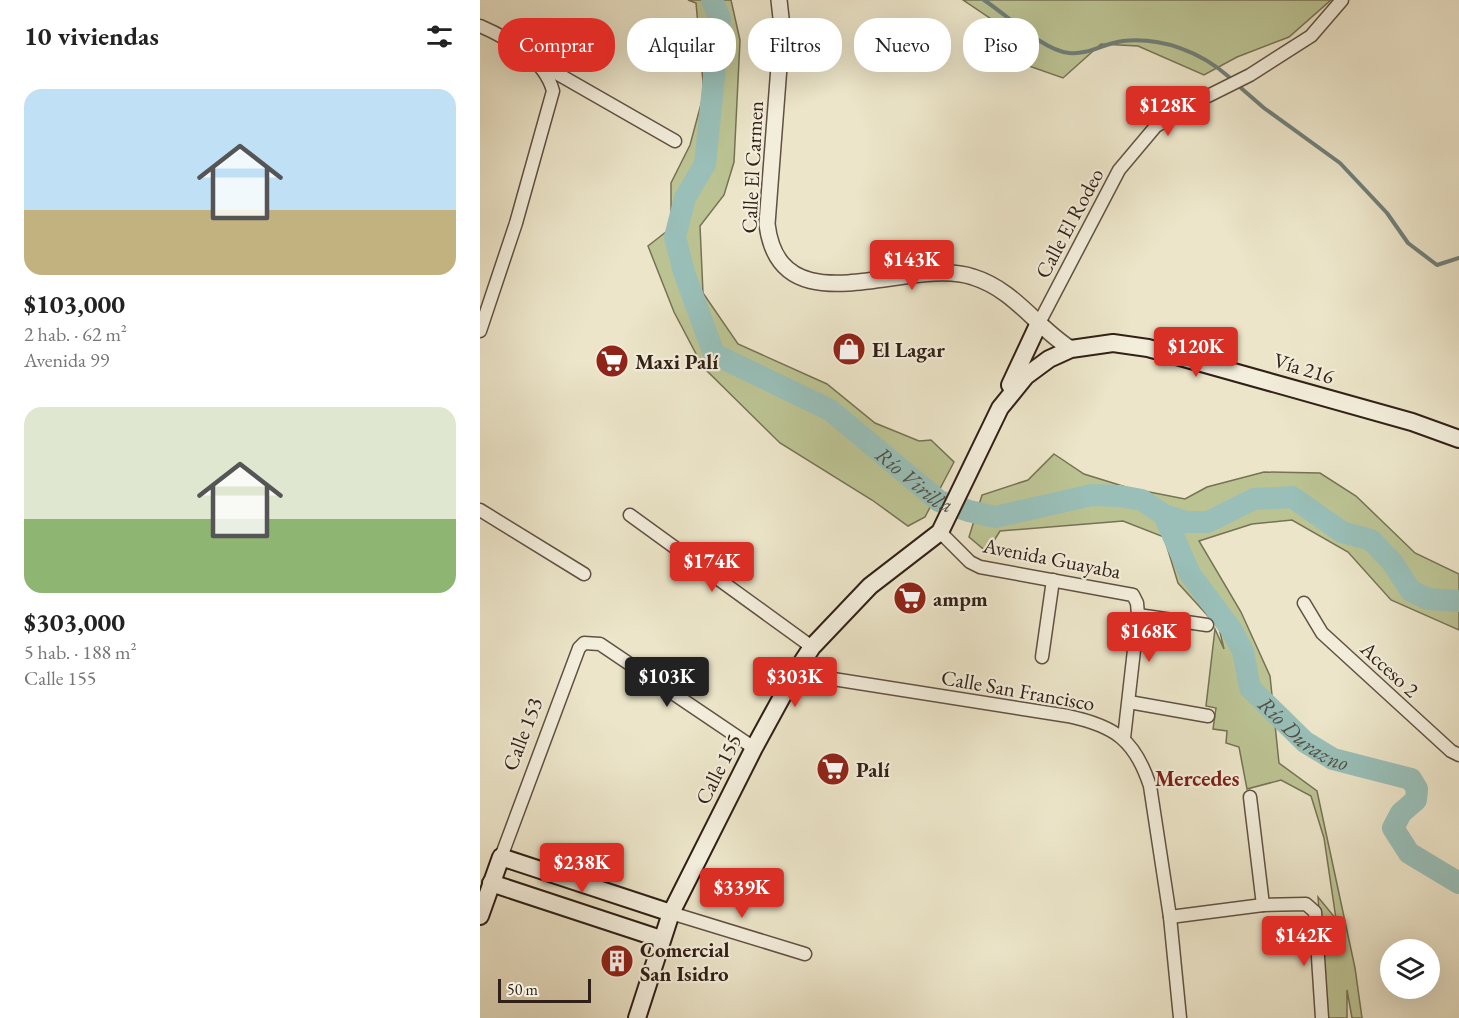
<!DOCTYPE html>
<html lang="es">
<meta charset="utf-8">
<style>
body{margin:0;font-family:"EB Garamond",serif;background:#f2f2f2;color:#222;height:100vh;display:flex;flex-direction:column;font-size:22px;white-space:nowrap}
*{box-sizing:border-box;margin:0}
p{font-size:20px;color:#767676}
.icon{flex:none;width:33px;height:33px;fill:none;stroke:currentColor;stroke-width:2;stroke-linecap:round;stroke-linejoin:round}
.map{position:relative;flex:1;overflow:hidden}
.drawer{display:flex;flex-direction:column;background:#fff;width:480px}
.drawer>*{flex:none}
.guide{position:absolute;left:18px;top:18px;width:570px;height:54px;display:flex;gap:12px}
.tools{position:absolute;left:900px;top:939px;display:grid;gap:12px}
.tools a{display:grid;place-items:center;width:60px;height:60px;border-radius:50%;background:#fff;box-shadow:0 6px 24px #0002;font-size:30px}
.scale{position:absolute;left:18px;bottom:15px;width:93px;box-sizing:border-box;padding-left:6px;border:3px solid #312017;border-top:0;font-size:16px;line-height:21px;white-space:nowrap;color:#312017;-webkit-text-stroke:4px #f3eedc;paint-order:stroke}
.price{position:absolute;translate:-50% -51px;padding:0 14px;border-radius:6px;background:#d93025;color:#fff;font-size:20px;line-height:39px;filter:drop-shadow(0 2px 3px #0008)}
.price::after{content:'';position:absolute;left:50%;top:36px;width:18px;height:14px;margin-left:-9px;background:inherit;clip-path:polygon(0 0,100% 0,50% 100%)}
.price.selected{background:#222;color:#fff}
ul{padding:0;list-style:none}
li{display:grid;align-content:center;gap:12px;height:318px;padding:0 24px}
li span{display:grid;place-items:center;height:186px;border-radius:18px;color:#555}
li>.icon{margin-inline-start:auto}
span .icon{width:108px;height:108px;fill:#fffc;stroke-width:1}
li b{font-size:26px}
h2{display:flex;justify-content:space-between;align-items:center;height:72px;padding:0 24px;font-size:26px}
.tag{padding:0 21px;border-radius:24px;background:#fff;box-shadow:0 6px 24px #0002;font-size:21px;line-height:54px}
.tag.selected{background:#d93025;color:#fff}
main{display:flex;flex:1;min-height:0}
.map>svg:first-child{display:block}
</style>
<main>
<section class="drawer">
<h2>10 viviendas<svg class="icon" aria-label="filters" viewBox="0 0 24 24"><path d="M4 7h16M4 17h16"/><circle cx="9" cy="7" r="2"/><circle cx="15" cy="17" r="2"/></svg></h2>
<ul>
<li><span style="background:linear-gradient(#bfe0f5 65%,#c2b280 0)"><svg class="icon" aria-label="home" viewBox="0 0 24 24"><path d="M3 11l9-7 9 7M6 9v11h12V9"/></svg></span><div><b>$103,000</b><p>2 hab. · 62 m²</p><p>Avenida 99</p></div></li>
<li><span style="background:linear-gradient(#dfe7d0 60%,#8fb573 0)"><svg class="icon" aria-label="home" viewBox="0 0 24 24"><path d="M3 11l9-7 9 7M6 9v11h12V9"/></svg></span><div><b>$303,000</b><p>5 hab. · 188 m²</p><p>Calle 155</p></div></li>
</ul>
</section>
<div class="map">
<svg width="979" height="1018" viewBox="0 0 979 1018">
<rect width="100%" height="100%" fill="#ece5c9"/>
<filter id="stains"><feTurbulence type="fractalNoise" baseFrequency=".00333" numOctaves="4"/><feColorMatrix values="0 0 0 0 .2 0 0 0 0 .09 0 0 0 0 .02 0 0 0 .5 -.17"/></filter>
<radialGradient id="worn" r=".72"><stop offset=".6" stop-color="#630" stop-opacity="0"/><stop offset="1" stop-color="#630" stop-opacity=".3"/></radialGradient>
<!-- green -->
<g fill="#bcc393" stroke="#767255" stroke-width="1.5">
<polygon points="208,0 251,0 260,40 254,162 244,195 220,226 223,293 258,344 347,384 395,423 439,441 451,440 474,462 445,517 428,526 392,500 300,443 223,367 194,312 168,246 191,228 191,183 210,145 224,93 216,3"/>
<polygon points="483,0 851,0 809,37 757,57 724,75 658,46 621,44 583,78 543,64 523,27"/>
<polygon points="574,454 604,474 649,488 705,499 727,487 784,472 840,473 876,496 935,553 979,574 979,630 911,600 868,552 812,520 772,524 719,541 761,612 790,676 799,763 837,791 875,968 882,1018 872,1018 867,990 867,1018 847,1018 838,897 856,919 844,838 831,796 801,780 767,789 759,747 746,743 747,731 733,729 736,708 726,706 735,629 744,649 739,628 698,583 684,537 643,521 520,531 507,552 489,537 502,495 548,480"/>
</g>
<g fill="none" stroke-linecap="round" stroke-linejoin="round">
<!-- stream -->
<g stroke="#6f7f78" stroke-width="4">
<path d="M504 0C527 15 564 51 589 53 609 55 624 43 643 41 682 37 721 52 749 77"/>
<polyline points="761,88 784,108 860,163 907,213 928,243 957,265 979,258"/>
</g>
<!-- river -->
<g stroke="#99bfb8" stroke-width="22">
<path id="s1" d="M232 0 240 19 225 164 205 198 195 237 204 272 234 354 350 410 459 501 489 511 515 517 612 495 640 496 662 500 684 515 706 522H728L774 499 812 497 862 532 891 540 912 562 931 591 948 599 979 601"/>
<path id="s2" d="M684 515 710 574 751 629 763 651 770 688 825 742 853 759 931 779 937 789 936 800 921 813 913 828 929 853 979 883"/>
</g>
<!-- minor casing -->
<g stroke="#605144" stroke-width="15">
<g id="minor">
<path d="M0 26C28 38 65 60 73 91L36 223 0 331"/>
<polyline points="64,66 195,141"/>
<polyline points="559,323 639,170 676,126 720,100 770,75 831,36 862,0"/>
<polyline points="0,510 104,574"/>
<polyline points="150,515 332,647"/>
<polyline points="460,532 490,562 500,567 653,595 657,603 658,615 644,738"/>
<polyline points="824,603 842,633 971,751 979,755"/>
<polyline points="658,615 727,625"/>
<polyline points="562,657 573,580"/>
<path d="M315 673 588 716C635 726 655 740 670 786L690 917 700 1018"/>
<polyline points="649,702 728,716"/>
<polyline points="770,797 783,905"/>
<polyline points="21,857 99,648 104,643 120,644 274,748"/>
<polyline points="191,913 325,954"/>
<polyline points="690,917 783,905 826,904 835,912 842,1018"/>
</g>
</g>
<!-- tertiary casing -->
<g stroke="#605144" stroke-width="18">
<path id="tertiary" d="M299 0 302 27 287 224C300 332 429 255 493 277 535 290 556 327 591 349"/>
</g>
<!-- secondary casing -->
<g stroke="#312017" stroke-width="20">
<g id="secondary">
<polyline points="530,385 559,323"/>
<polyline points="11,883 181,939"/>
<polyline points="0,916 21,857 191,913"/>
<polyline points="157,1018 191,913 274,748 315,673 332,647 390,586 460,532 520,408 546,376 569,359 591,349 633,343 668,348 932,422 979,439"/>
</g>
</g>
<!-- minor -->
<use href="#minor" stroke="#f3eedc" stroke-width="12"/>
<!-- tertiary -->
<use href="#tertiary" stroke="#f3eedc" stroke-width="15"/>
<!-- secondary -->
<use href="#secondary" stroke="#f3eedc" stroke-width="16"/>
</g>
<!-- icons -->
<defs>
<g id="shop-disc" transform="scale(1.725)"><circle r="9.5" fill="#8f2418" stroke="#f3eedc"/><path d="M-5-2.5h2.3a2.7 3.5 0 0 1 5.4 0H5L5.5 6h-11ZM-1.5-2.5h3a1.5 2.3 0 0 0-3 0Z" fill="#fff"/></g>
<g id="supermarket-disc" transform="scale(1.725)"><circle r="9.5" fill="#8f2418" stroke="#f3eedc"/><path d="M-6-5.5h2.5l.6 2H6L4.5 2H-2.5L-4.4-4H-6ZM-1.5 3.2a1.3 1.3 0 1 0 .1 0ZM3 3.2a1.3 1.3 0 1 0 .1 0Z" fill="#fff"/></g>
<g id="building-disc" transform="scale(1.725)"><circle r="9.5" fill="#8f2418" stroke="#f3eedc"/><path d="M-4-6H4V6H1V3H-1V6H-4ZM-2.5-4.3h1.7v1.8h-1.7ZM.8-4.3h1.7v1.8H.8ZM-2.5-1h1.7V.8h-1.7ZM.8-1h1.7V.8H.8Z" fill="#fff"/></g>
</defs>
<g fill-rule="evenodd">
<use href="#shop-disc" x="369" y="349"/>
<use href="#supermarket-disc" x="132" y="361"/>
<use href="#supermarket-disc" x="430" y="598"/>
<use href="#supermarket-disc" x="353" y="769"/>
<use href="#building-disc" x="137" y="961"/>
</g>
<g text-anchor="middle" dominant-baseline="central" stroke-width="4.5" stroke-linejoin="round" paint-order="stroke">
<!-- street labels -->
<g font-size="21" fill="#312017" stroke="#f3eedc">
<text transform="translate(272 167) rotate(-87)">Calle El Carmen</text>
<text transform="translate(589 223) rotate(-62)">Calle El Rodeo</text>
<text transform="translate(824 368) rotate(17)">Vía 216</text>
<text transform="translate(572 558) rotate(11)">Avenida Guayaba</text>
<text transform="translate(910 669) rotate(43)">Acceso 2</text>
<text transform="translate(538 690) rotate(10)">Calle San Francisco</text>
<text transform="translate(42 734) rotate(-69)">Calle 153</text>
<text transform="translate(238 769) rotate(-63)">Calle 155</text>
</g>
<!-- poi labels -->
<g font-size="21" font-weight="bold" fill="#312017" stroke="#f3eedc" text-anchor="start">
<text x="392" y="349">El Lagar</text>
<text x="155" y="361">Maxi Palí</text>
<text x="453" y="598">ampm</text>
<text x="376" y="769">Palí</text>
<text x="160" y="949">Comercial<tspan x="160" dy="24">San Isidro</tspan></text>
</g>
<!-- water labels -->
<g font-size="22" font-style="italic" fill="#505047" stroke="#f3eedc">
<text stroke="none"><textPath href="#s1" startOffset="608">Río Virilla</textPath></text>
<text stroke="none"><textPath href="#s2" startOffset="267">Río Durazno</textPath></text>
</g>
<!-- neighbourhood labels -->
<g font-size="22" font-weight="bold" fill="#7a1f14" stroke="#f3eedc">
<text x="717" y="778">Mercedes</text>
</g>
</g>
<rect width="100%" height="100%" filter="url(#stains)"/>
<rect width="100%" height="100%" fill="url(#worn)"/>
</svg>
<div class="tools">
<a><svg class="icon" aria-label="layers" viewBox="0 0 24 24"><path d="M12 4l9 5-9 5-9-5zM3 14l9 5 9-5"/></svg></a>
</div>
<div class="scale">50 m</div>
<b class="price" style="left:688px;top:137px">$128K</b>
<b class="price" style="left:432px;top:291px">$143K</b>
<b class="price" style="left:716px;top:378px">$120K</b>
<b class="price" style="left:232px;top:593px">$174K</b>
<b class="price" style="left:669px;top:663px">$168K</b>
<b class="price selected" style="left:187px;top:708px">$103K</b>
<b class="price" style="left:315px;top:708px">$303K</b>
<b class="price" style="left:102px;top:894px">$238K</b>
<b class="price" style="left:262px;top:919px">$339K</b>
<b class="price" style="left:824px;top:967px">$142K</b>
<div class="guide">
<a class="tag selected">Comprar</a>
<a class="tag">Alquilar</a>
<a class="tag">Filtros</a>
<a class="tag">Nuevo</a>
<a class="tag">Piso</a>
</div>
</div>
</main>
